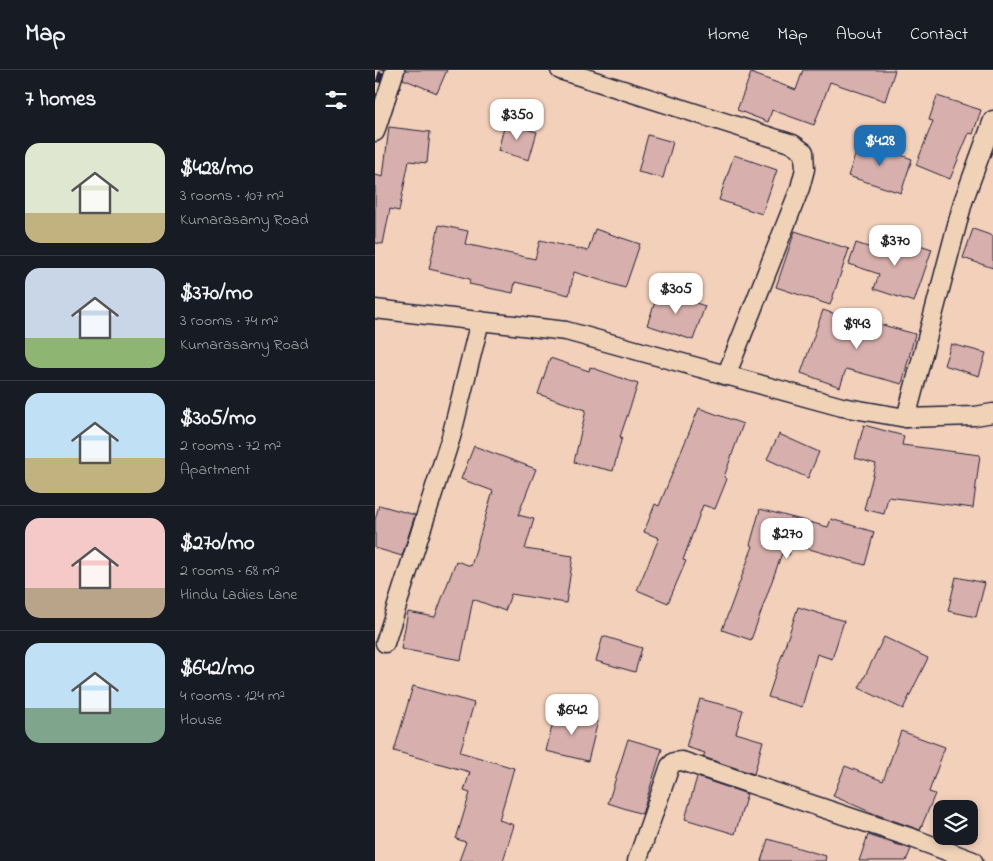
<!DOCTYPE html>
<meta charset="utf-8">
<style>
body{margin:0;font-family:"Indie Flower",sans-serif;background:#20242c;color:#f1f3f6;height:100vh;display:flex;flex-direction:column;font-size:19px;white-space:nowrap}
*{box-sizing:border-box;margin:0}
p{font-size:16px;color:#9ea1a6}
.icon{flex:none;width:28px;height:28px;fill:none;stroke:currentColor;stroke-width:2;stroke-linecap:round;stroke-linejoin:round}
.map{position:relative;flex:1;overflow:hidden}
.side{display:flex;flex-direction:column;background:#171b24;width:375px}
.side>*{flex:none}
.tools{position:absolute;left:558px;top:730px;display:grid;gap:10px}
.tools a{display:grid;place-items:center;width:45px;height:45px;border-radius:10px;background:#171b24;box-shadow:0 2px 8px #0003;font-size:25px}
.price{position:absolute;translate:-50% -42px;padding:0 11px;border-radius:10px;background:#fff;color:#222;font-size:16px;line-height:32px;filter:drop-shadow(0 1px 2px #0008)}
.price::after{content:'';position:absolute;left:50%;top:30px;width:15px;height:11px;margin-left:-8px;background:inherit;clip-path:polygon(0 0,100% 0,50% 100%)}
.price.active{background:#1f6fb2;color:#fff}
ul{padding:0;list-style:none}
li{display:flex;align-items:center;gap:15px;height:125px;padding:0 25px}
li+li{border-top:1px solid #363941}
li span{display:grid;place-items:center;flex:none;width:140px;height:100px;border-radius:15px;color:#555}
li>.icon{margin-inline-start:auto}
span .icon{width:60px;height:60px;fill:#fffc;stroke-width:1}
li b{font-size:21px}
h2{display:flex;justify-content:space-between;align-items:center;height:60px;padding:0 25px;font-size:21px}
header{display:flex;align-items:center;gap:30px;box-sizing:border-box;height:70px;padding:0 25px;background:#171b24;border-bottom:1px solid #363941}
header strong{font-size:24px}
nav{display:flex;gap:28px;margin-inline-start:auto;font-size:18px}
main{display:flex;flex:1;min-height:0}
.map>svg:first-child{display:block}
</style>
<header>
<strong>Map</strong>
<nav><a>Home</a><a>Map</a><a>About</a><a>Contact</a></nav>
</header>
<main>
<section class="side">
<h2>7 homes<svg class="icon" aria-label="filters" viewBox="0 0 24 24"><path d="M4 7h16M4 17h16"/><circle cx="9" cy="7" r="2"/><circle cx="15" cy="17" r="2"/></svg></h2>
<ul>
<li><span style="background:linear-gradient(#dfe7d0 70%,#c2b280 0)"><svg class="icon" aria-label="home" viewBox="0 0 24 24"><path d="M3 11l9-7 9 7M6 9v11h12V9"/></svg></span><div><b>$428/mo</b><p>3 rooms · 107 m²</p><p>Kumarasamy Road</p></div></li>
<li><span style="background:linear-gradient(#c9d6e8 70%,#8fb573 0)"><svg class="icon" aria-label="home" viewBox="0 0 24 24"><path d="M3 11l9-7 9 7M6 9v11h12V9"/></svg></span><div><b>$370/mo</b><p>3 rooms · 74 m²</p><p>Kumarasamy Road</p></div></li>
<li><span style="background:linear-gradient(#bfe0f5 65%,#c2b280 0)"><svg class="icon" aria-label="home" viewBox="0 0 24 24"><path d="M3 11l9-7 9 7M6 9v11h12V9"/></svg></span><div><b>$305/mo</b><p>2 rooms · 72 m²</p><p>Apartment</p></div></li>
<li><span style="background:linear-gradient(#f6c9c9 70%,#b9a48a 0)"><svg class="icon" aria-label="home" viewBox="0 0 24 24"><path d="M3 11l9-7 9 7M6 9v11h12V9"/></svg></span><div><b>$270/mo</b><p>2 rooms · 68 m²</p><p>Hindu Ladies Lane</p></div></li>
<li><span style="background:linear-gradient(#bfe0f5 65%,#7fa58c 0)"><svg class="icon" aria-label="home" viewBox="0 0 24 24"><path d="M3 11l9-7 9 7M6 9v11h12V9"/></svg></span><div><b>$642/mo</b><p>4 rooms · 124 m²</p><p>House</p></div></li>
</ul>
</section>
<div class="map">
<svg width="618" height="791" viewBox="0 0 618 791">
<rect width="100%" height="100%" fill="#f3d0ba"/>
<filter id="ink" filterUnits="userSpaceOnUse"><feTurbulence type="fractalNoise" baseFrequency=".02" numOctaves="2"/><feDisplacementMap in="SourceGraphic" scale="10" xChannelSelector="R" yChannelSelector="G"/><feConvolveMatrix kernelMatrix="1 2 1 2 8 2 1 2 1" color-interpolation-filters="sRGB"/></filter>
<g filter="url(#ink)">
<!-- building -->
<g fill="#d7afac" stroke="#22223b">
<polygon points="30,0 72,0 62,23 28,9"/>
<polygon points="428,0 520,0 510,31 455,12 439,55 397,40 393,52 362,40 376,3 421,20"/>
<polygon points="562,26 606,40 598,64 594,63 575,109 541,95 558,51 554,50"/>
<polygon points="130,53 162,62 154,90 123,81"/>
<polygon points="14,57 55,62 52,93 34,91 24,141 15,139 8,174 0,173 0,105 8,107"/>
<polygon points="273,65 298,72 288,108 263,102"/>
<polygon points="485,71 537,89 526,123 473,106"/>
<polygon points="359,85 402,100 387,144 344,130"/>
<polygon points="64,155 93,161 90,174 160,189 165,170 213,181 220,159 265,174 250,218 199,202 194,225 140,212 138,223 94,214 95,209 54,199"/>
<polygon points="598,159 618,166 618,198 588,188"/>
<polygon points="420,161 474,179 455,235 401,217"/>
<polygon points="517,166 557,179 539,232 499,219 504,204 474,194 481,173 511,183"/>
<polygon points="284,221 330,236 318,270 272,255"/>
<polygon points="448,240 496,256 497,252 540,264 527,314 471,299 465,317 426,303"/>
<polygon points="576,274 611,283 604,306 569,295"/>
<polygon points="175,288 214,301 215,297 263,314 245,367 247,367 238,401 199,392 211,340 163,324"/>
<polygon points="324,338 368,354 349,407 352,409 340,439 328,435 308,490 311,491 293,533 262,520 284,468 269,462 280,434 284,436"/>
<polygon points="489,355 529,366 527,375 605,385 598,438 513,427 509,444 489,439 501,394 480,388"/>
<polygon points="404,364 444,382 433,408 392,389"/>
<polygon points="99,376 161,399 143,445 159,449 150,479 198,486 191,533 136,524 130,541 98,529 86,590 26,579 33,542 60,547 81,491 96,496 118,421 86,409"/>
<polygon points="4,435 40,445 27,486 0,478 0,450"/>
<polygon points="385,439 453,457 456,449 499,462 490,495 417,474 414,485 407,483 376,570 347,560 378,476 375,475"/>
<polygon points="581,507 610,513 601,547 573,541"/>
<polygon points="423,537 469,551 457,589 442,584 427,637 393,627"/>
<polygon points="228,566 267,578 260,602 221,591"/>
<polygon points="509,567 553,588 528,639 484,618"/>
<polygon points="38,616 99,633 85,682 139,698 124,750 139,755 128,791 84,791 91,772 81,769 95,723 89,721 95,702 19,681"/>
<polygon points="325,629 368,640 361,663 388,671 379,704 328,687 330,683 311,677"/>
<polygon points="181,640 223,651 213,691 171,681"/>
<polygon points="526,661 570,677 554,722 560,724 545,760 500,744 458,726 470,696 508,711"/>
<polygon points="253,669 287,679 267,744 233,733"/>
<polygon points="322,707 372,724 360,764 310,749"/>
<polygon points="493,765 536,779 531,791 484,791"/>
<polygon points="393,769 451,786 450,791 386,791"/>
</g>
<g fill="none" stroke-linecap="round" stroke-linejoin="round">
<!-- minor casing -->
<g stroke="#22223b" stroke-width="21">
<g id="minor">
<polyline points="185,0 418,74 429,82 430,99 425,118 351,306"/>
<polyline points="0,62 20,0"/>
<polyline points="0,239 191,261 467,337 531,348 600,346 618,343"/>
<polyline points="531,348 588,132 618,50"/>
<polyline points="10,573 76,367 105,251"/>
<polyline points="262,791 295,696 299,692 307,691 537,768 598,791"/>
</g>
</g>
<!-- minor -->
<use href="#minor" stroke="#f0d3b7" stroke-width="18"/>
<!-- rail casing -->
<g stroke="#22223b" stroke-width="5.5">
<polyline id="rail" points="0,23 7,0"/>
</g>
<!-- rail -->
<use href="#rail" stroke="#f0d3b7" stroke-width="4" stroke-dasharray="11" stroke-linecap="butt"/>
</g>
</g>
</svg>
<div class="tools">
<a><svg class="icon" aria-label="layers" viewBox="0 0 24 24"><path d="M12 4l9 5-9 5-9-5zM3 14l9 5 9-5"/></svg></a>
</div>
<b class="price" style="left:142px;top:71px">$350</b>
<b class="price active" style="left:505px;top:97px">$428</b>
<b class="price" style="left:520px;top:197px">$370</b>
<b class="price" style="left:301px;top:245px">$305</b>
<b class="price" style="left:482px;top:280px">$943</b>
<b class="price" style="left:412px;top:490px">$270</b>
<b class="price" style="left:197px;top:666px">$642</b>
</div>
</main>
